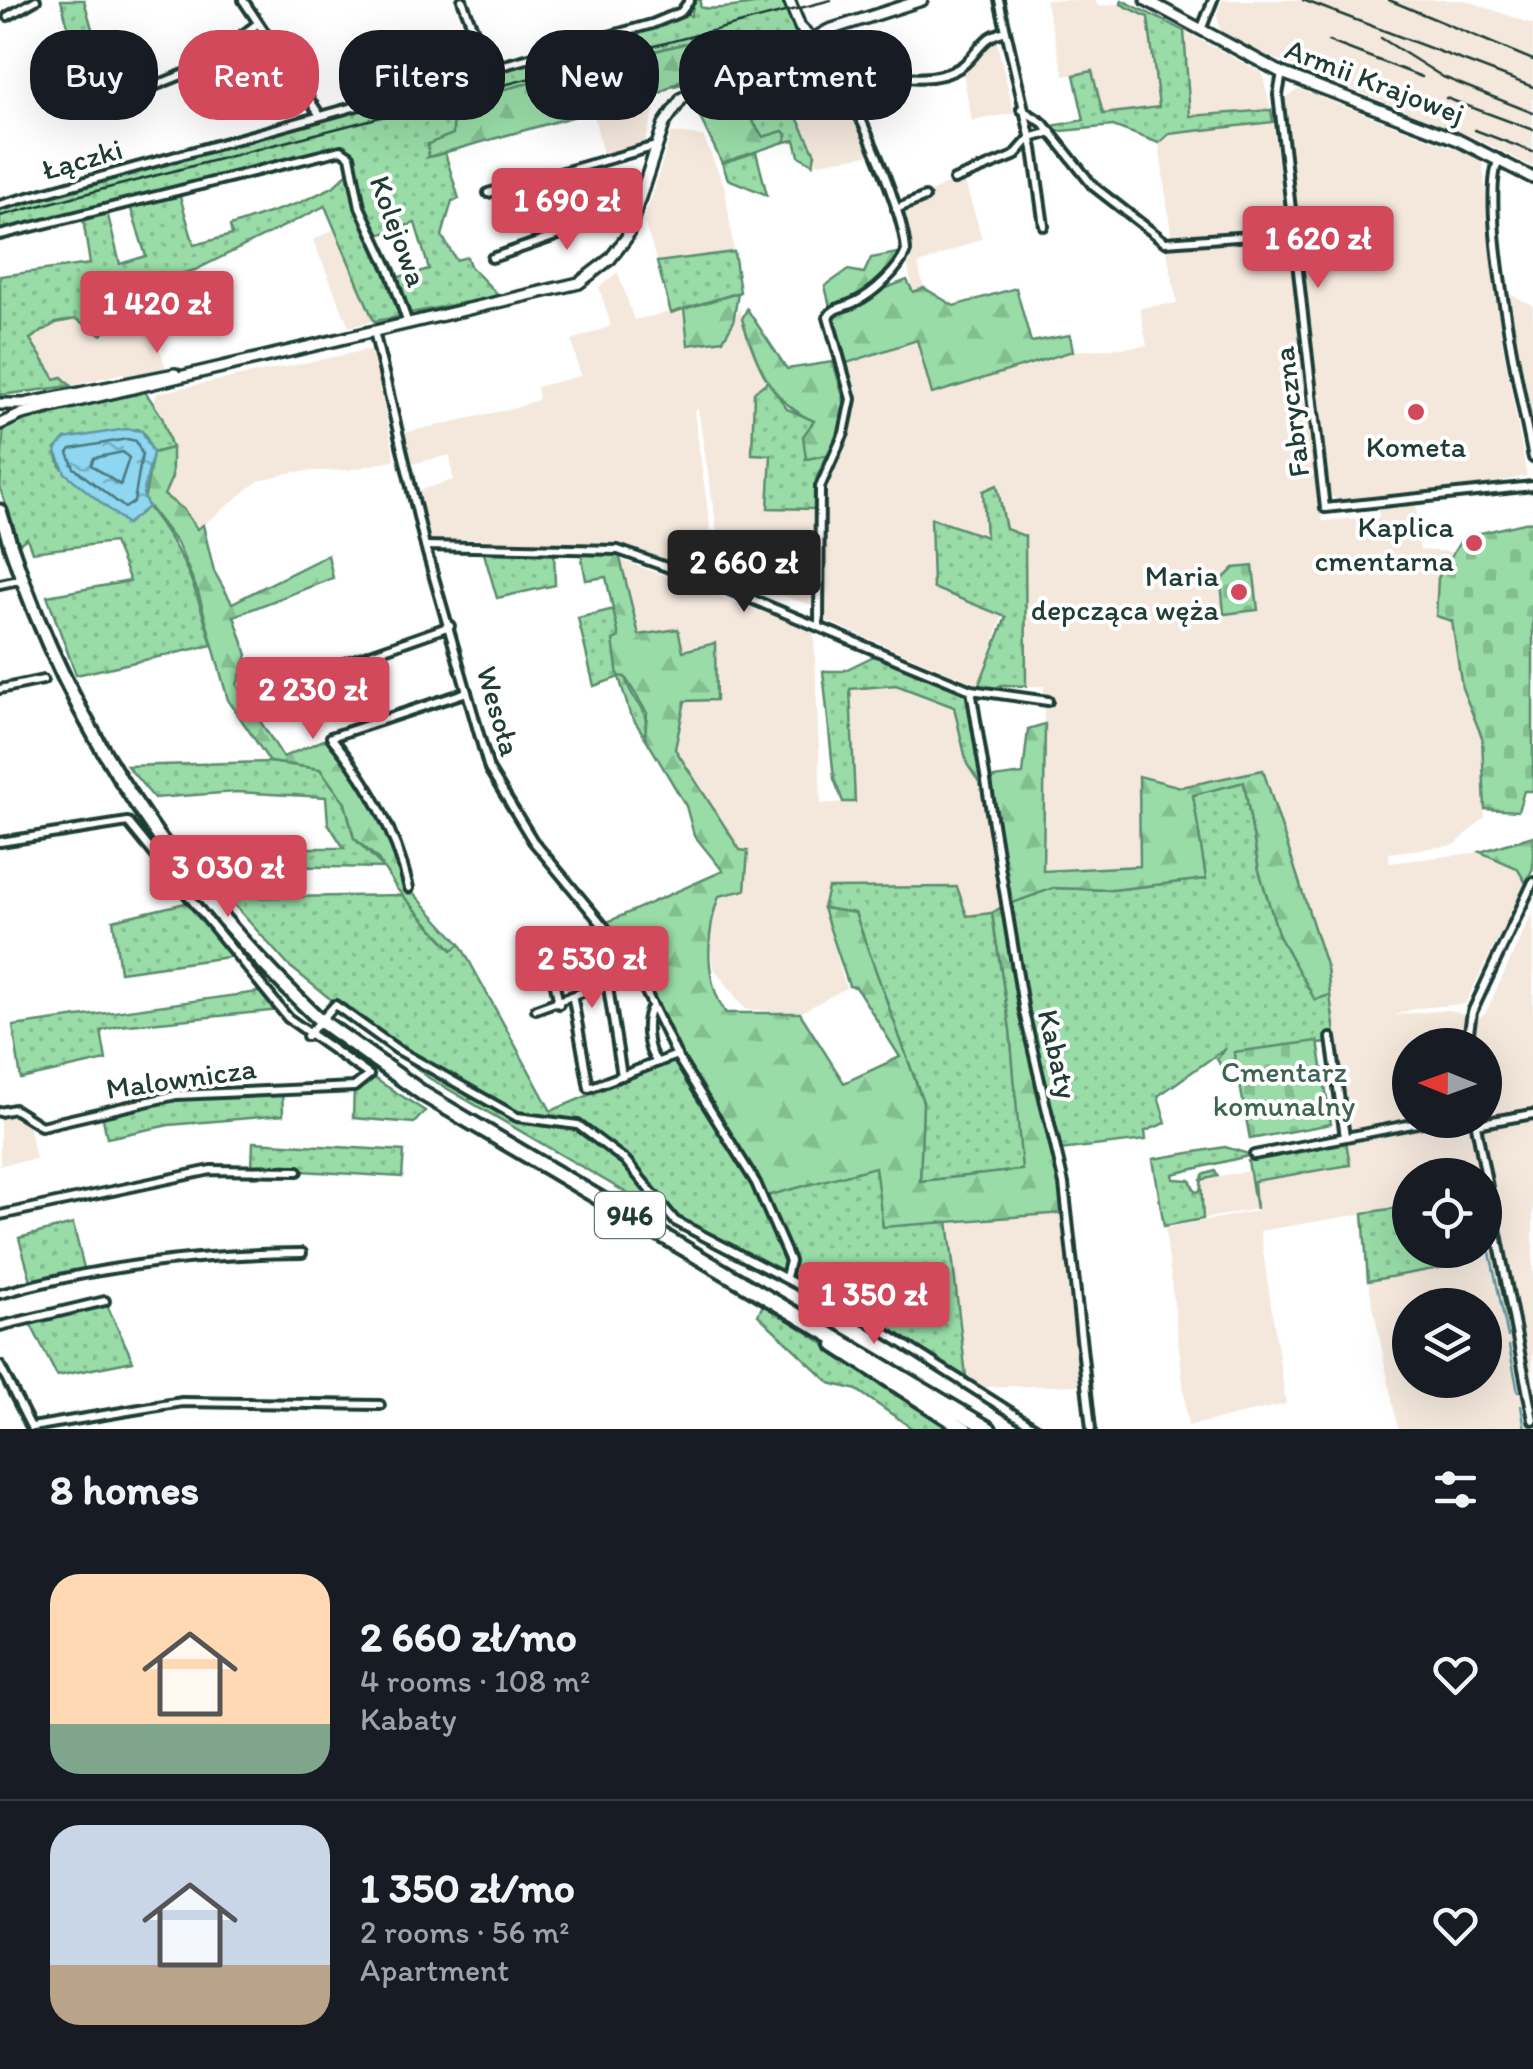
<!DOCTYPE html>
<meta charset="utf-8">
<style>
body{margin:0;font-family:Itim,sans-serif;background:#242831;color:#f1f3f6;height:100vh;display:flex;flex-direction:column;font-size:38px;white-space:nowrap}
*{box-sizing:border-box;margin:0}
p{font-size:32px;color:#9ea1a6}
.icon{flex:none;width:55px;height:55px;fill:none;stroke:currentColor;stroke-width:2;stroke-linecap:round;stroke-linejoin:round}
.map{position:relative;height:1429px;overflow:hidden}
.panel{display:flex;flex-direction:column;background:#171b24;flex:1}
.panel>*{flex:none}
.guide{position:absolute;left:30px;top:30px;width:1000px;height:90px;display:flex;gap:20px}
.needle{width:65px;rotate:271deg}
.fabs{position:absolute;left:1392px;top:1028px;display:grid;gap:20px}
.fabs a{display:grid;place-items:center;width:110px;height:110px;border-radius:50%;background:#171b24;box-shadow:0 10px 40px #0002;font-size:50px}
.price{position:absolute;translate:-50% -85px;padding:0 22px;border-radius:10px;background:#d1495b;color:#fff;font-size:32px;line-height:65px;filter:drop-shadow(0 2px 5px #0008)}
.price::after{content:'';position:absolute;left:50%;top:60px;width:30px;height:22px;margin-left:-15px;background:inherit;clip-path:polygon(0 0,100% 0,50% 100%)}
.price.active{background:#222;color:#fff}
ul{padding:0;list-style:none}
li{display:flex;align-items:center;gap:30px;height:250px;padding:0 50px}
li+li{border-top:2px solid #363941}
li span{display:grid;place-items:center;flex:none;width:280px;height:200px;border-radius:30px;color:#555}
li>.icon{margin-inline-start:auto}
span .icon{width:120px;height:120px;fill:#fffc;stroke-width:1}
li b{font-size:42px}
h2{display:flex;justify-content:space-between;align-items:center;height:120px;padding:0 50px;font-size:42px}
.chip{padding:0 35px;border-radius:40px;background:#171b24;box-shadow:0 10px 40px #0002;font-size:35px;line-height:90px}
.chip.active{background:#d1495b;color:#fff}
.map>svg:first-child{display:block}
</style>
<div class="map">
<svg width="1533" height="1429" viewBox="0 0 1533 1429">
<defs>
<pattern id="grass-dots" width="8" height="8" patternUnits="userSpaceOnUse" patternTransform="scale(2.5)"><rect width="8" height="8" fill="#99dca8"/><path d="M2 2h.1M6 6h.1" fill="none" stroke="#83be91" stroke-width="1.8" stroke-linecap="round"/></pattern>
<pattern id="forest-firs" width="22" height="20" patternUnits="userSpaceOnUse" patternTransform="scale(2.5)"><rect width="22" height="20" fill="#99dca8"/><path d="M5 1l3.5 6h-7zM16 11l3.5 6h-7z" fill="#83be91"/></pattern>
<pattern id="cemetery-stones" width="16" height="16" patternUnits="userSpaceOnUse" patternTransform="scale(2.5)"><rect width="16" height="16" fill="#99dca8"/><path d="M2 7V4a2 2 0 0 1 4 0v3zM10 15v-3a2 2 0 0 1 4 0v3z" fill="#83be91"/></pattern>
<pattern id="water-ripples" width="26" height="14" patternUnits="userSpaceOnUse" patternTransform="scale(2.5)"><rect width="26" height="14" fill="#8fd6f1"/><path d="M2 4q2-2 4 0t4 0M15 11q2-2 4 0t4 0" fill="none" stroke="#74afc4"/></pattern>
</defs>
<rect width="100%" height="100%" fill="#fff"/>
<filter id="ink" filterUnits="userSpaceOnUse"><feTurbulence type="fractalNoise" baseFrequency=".01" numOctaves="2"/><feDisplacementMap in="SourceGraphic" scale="20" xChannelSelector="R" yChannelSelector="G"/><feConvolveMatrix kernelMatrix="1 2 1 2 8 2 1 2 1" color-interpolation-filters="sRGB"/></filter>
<g filter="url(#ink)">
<!-- built -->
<g fill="#f4e8dd" fill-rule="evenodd">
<polygon points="1045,0 1096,0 1098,6 1121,4 1148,16 1159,107 1103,114 1092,71 1064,76"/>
<polygon points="1222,0 1465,0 1533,24 1533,167 1475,138 1256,51 1220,32 1217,14"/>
<polygon points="1184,31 1262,73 1271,110 1190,117"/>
<polygon points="995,34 1014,113 972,121 962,69"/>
<polygon points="815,50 834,73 869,155 813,164 815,154 775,73"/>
<polygon points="1299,89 1482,159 1501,335 1527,476 1432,495 1342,503 1328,494 1285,98"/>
<polygon points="659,93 645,143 603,155 593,111"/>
<polygon points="1273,122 1322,521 1379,517 1378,508 1416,503 1420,550 1454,552 1438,578 1452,621 1462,688 1482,737 1485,817 1455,845 1389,853 1390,863 1480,852 1518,868 1526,883 1465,1004 1417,1008 1395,1015 1448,1010 1465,1015 1460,1045 1410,1045 1410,1120 1346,1132 1331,1038 1327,968 1263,770 1181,787 1139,777 1140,867 1042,871 1044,686 1026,686 1025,537 1006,529 983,492 987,537 931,519 933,588 1004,612 979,685 825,620 822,603 822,490 857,406 844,364 917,340 932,394 1073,351 1147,346 1140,308 1177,303 1165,242 1172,242 1159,143 1169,134"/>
<polygon points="671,133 703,136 725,188 734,252 657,262 644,222"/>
<polygon points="963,176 982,238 918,265 924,288 913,292 896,209"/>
<polygon points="336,228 374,321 349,327 313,240"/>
<polygon points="618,272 634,320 684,309 688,345 725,340 739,308 768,381 754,392 752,453 771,455 768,508 814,509 814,606 724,576 698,409 694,411 715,563 714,571 708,575 611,543 464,539 425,546 417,491 453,480 450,455 412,464 403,433 519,407 539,399 537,387 580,376 572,340 611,326 599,287"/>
<polygon points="157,282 168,322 153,326 166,368 126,378 123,373 71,386 62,377 55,379 30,338 56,323 76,319 102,334 136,286"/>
<polygon points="1507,293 1533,305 1533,424 1512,323"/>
<polygon points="372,349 395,460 349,470 292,472 258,481 197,530 183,509 164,495 172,477 172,448 162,417 153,405 157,393"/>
<polygon points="621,560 814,631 821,804 855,801 850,688 896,685 954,706 967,764 989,797 1006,905 992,913 967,916 956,887 828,888 823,909 846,988 800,1013 745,1009 713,967 708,926 741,850 675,749 685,701 714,643 682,651 638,635"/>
<path d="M1533 911V1429H1398L1368 1281 1460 1264 1459 1250H1485V1175H1410V1206L1260 1231 1286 1404 1188 1426 1165 1228 1257 1211 1255 1181 1349 1165 1346 1141 1438 1120H1485V1045H1472L1477 1018 1485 1014ZM1410 1305H1485V1380H1410Z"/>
<polygon points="13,1112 27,1121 36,1159 0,1165 0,1114"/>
<polygon points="1250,1171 1256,1209 1203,1219 1201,1179"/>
<polygon points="1065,1215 1086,1385 978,1387 966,1376 948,1220"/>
</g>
<!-- grass -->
<g fill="url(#grass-dots)" stroke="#5c8c6e" stroke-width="2.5" fill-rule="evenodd">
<polygon points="61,0 84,0 99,54 77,62"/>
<path d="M694 0H701L700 7C716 13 766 0 789 0L800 27 787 55 674 86 687 76 697 48 694 41 454 103 453 134 428 157 445 153 459 199 452 201 442 236 456 260 467 257 470 266 499 296 410 313 395 278 429 269 415 223 375 236 405 316 374 321 325 206 195 270 136 286 102 335 76 319 56 323 30 339 55 379 62 377 71 386 0 395V276L90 264 83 219 0 239V205L653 25 681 12 691 16ZM330 154 345 157 349 172 333 187 299 203 230 226 232 235 194 245 179 193ZM130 206 146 256 120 264 107 212Z"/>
<polygon points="1122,0 1184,31 1190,116 1271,110 1273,122 1169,134 1159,143 1113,126 1051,132 1052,126 1084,120 1074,75 1092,71 1103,114 1159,107 1148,17 1121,4"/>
<polygon points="764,89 771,94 784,91 815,154 813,164 799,156 795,140 784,142 787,135 764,138 740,103 743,96"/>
<polygon points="756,152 767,195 728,179 722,163"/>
<polygon points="734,252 740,292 671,313 657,262"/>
<polygon points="768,381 787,409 815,421 806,459 827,455 816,479 814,509 768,508 771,455 752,454 754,392"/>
<path d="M142 387 162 417 172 448 153 453 145 434 137 429 65 439 55 449 60 466 127 523 148 507C185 554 196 588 212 645L76 675 47 596 130 581 114 542 32 552 27 538 19 544 0 488 4 422 22 414 47 417 74 402Z"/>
<polygon points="997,485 1006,529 1025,536 1026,686 1001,685 992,691 979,685 1006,617 933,588 931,518 986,537 983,491"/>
<polygon points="554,547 555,585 497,598 483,550"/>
<path d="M614 609C623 632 618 656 626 680 634 707 650 704 645 737L630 714 619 677 594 686 578 618Z"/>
<polygon points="878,654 971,690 989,797 967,764 954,707 896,685 850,689 855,802 843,802 834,779 823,671 843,671"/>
<polygon points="270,762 320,769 345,803 354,838 384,868 270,866 265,848 344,848 328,823 326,797 236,792 154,798 127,766"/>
<polygon points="1244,782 1259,870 1279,936 1315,999 1330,995 1335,1034 1328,1043 1234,1053 1235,1058 1222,1068 1217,1059 1226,1048 1158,1096 1166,1123 1145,1131 1146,1140 1060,1150 1032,1046 1006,905 1053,888 1112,890 1206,879 1192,795"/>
<polygon points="957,887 967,916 992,913 1010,1029 1023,1170 920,1181 923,1102 855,913 823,908 828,888"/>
<polygon points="402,895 452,950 460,944 551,1111 678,1058 876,1167 883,1226 948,1220 966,1376 978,1387 976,1391 867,1321 675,1221 429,1078 288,965 228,898"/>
<polygon points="190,902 235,956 120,972 113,920"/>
<polygon points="265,991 280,1010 119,1026 101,1031 106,1060 21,1079 13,1026"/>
<polygon points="369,1075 425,1111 414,1123 353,1118 354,1087"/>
<polygon points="282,1088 283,1115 169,1125 107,1138 102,1114 176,1095"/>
<polygon points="1346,1141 1350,1165 1254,1181 1256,1209 1248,1161"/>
<polygon points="253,1142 404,1151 402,1177 252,1168"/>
<polygon points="1225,1147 1252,1155 1173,1174 1174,1179 1190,1180 1195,1192 1200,1191 1203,1175 1215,1171 1218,1176 1201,1180 1203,1219 1164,1226 1153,1159"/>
<polygon points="1410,1206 1410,1250 1459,1250 1461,1264 1368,1281 1363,1213"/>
<polygon points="73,1224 85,1272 32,1284 19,1238"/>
<polygon points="105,1301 133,1361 57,1376 28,1319"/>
<polygon points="764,1303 949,1429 913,1429 857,1390 830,1383 758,1315"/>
</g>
<!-- forest -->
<g fill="url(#forest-firs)" stroke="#5c8c6e" stroke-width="2.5">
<polygon points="695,41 698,56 687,76 662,92 428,157 428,144 453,134 454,102"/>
<polygon points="775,73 784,91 750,93 740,103 763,137 783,131 787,135 784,142 722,163 693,103"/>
<polygon points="902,252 900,260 885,271 881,290 907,280 913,292 924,288 954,306 1016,288 1031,342 1070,335 1073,351 932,394 917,340 844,364 825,286 848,270 864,273 871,258"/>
<polygon points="738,293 733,323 723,340 688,345 684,309"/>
<path d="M747 309 787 369 833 362C847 411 852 407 827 455L806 459 803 436 814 421C770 402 756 363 742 319Z"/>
<polygon points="172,448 172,477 164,495 183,509 197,529 203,525 214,571 232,603 328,555 333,578 234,616 247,655 237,685 283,757 331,737 368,781 401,856 409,888 460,944 453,950 397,889 378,859 354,838 345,803 320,769 270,762 228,700 198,592 178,545 144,500 153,453"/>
<path d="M580 547 618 550 639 635 678 629 683 651 715 643 716 700 685 701 675 749 740 850 748 851 745 890 719 896C706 931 704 982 726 1013H800L844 1083 900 1057 856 987 849 986 823 908 855 913 923 1102 920 1181 1022 1170 1010 1029 992 913 1006 904 989 797 993 778 1023 774 1028 729 1045 724 1043 871 1140 866 1139 776 1181 787 1263 770 1327 968 1330 995 1315 1000 1279 936 1259 870 1244 782 1193 795 1206 879 1112 890 1053 888 1007 905 1024 1012 1062 1183 1064 1213 883 1227 875 1167 763 1197 678 1058 605 923 723 871 694 835 686 806 645 737 647 713 625 677 618 676 613 640 619 637 606 577 586 580Z"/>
<polygon points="1533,836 1533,868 1526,883 1517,868 1480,852"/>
</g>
<!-- cemetery -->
<g fill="url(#cemetery-stones)" stroke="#5c8c6e" stroke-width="2.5">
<polygon points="1533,521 1533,791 1524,791 1518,811 1485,809 1482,737 1462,688 1452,621 1436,616 1438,578 1463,537"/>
<polygon points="1253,566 1258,610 1224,614 1221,581 1234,568"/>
<polygon points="1318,1041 1331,1124 1250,1139 1234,1052"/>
</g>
<!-- water -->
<polygon fill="url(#water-ripples)" stroke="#6299a5" stroke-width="2.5" points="126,429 142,431 153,453 143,494 148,507 127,524 65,473 55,449 65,439"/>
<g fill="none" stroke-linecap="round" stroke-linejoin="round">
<!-- shore -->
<g stroke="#4c7a80" stroke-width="2.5">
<polygon points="127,439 136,441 142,454 134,502 125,508 74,468 68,453 71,449"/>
<polygon points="123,452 129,458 120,485 91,465 94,458"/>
</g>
<!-- stream -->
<g stroke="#6299a5" stroke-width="2.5">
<polyline points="1485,1229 1508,1337"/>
<polyline points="1509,1346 1518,1392"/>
<polyline points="1521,1406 1525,1429"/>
</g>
<!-- minor casing -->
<g stroke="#1f3d34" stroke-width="14">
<g id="minor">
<polyline points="243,0 319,114"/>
<polyline points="462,0 488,68"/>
<polyline points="999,0 1033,149 1044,226"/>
<polyline points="8,16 36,0"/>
<polyline points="1201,30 1213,0"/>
<path d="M812 39C845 72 903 204 906 251 900 269 873 294 855 302 844 308 835 306 828 317L851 399 844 433 820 487 819 625"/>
<path d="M836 67C874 70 928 90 962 66 978 54 981 37 1003 32"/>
<polyline points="1282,73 1278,95 1325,508 1533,486"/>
<polyline points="152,87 199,68 257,24"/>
<polyline points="1021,109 1043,123 1093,186 1165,242 1293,233"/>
<path d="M1499 159C1478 204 1522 403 1533 458"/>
<polyline points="954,180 1014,156 1030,138 1051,132"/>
<polyline points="488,193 656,146"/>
<polyline points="0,205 652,24 681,12 690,0"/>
<polyline points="896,209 925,197"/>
<polyline points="0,235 341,150 350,156 360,207 390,271 408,324"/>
<polyline points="492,258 637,208"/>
<polyline points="374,331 425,546 489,769 533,841 606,929 645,990 678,1058 756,1183 790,1261 786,1277"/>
<polyline points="425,546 618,550 715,584 971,690 1048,701"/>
<polyline points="0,584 23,579"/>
<polyline points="0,689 43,680"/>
<polyline points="971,690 1024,1012 1064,1184 1091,1429"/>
<polyline points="272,708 279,704 285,684 450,626"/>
<polyline points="0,842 128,822 288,1018 369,1075 354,1087 176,1095 41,1126 14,1109 0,1112"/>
<path d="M409 888C395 830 369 783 331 737L467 692"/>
<polyline points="602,949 622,1076"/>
<polyline points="551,965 559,1004"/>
<polyline points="573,999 589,1088 677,1055"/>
<path d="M653 1006C643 1018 646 1050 657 1062"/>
<polyline points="536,1009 635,973"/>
<polyline points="307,1036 335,1005 398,1050 517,1117 578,1125 626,1161 675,1221 867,1321 1037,1429"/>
<polyline points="1331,1038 1345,1137"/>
<polyline points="1467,1045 1472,1012 1533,882"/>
<polyline points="1475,1120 1533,1420"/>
<polyline points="1476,1124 1533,1114"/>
<polyline points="1254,1155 1433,1120"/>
<polyline points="0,1215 211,1170 298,1171"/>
<path d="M0 1294C98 1266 200 1254 302 1253"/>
<polyline points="0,1326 105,1301"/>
<polyline points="0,1366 31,1427"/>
<polyline points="32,1427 182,1402 380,1405"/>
</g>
</g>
<!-- tertiary casing -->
<g stroke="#1f3d34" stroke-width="16">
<g id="tertiary">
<polyline points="789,0 800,27 812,39"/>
<polyline points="1146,0 1282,73 1456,139 1533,178"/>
<polyline points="0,404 24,404 175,374"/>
<polyline points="0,424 22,414 579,283 610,259 627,237 664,124 682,98 766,66 829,30 922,0"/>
</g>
</g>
<!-- primary casing -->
<g stroke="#1f3d34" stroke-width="19">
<path id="primary" d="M0 511C58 710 170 879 321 1021"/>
</g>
<!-- motorway casing -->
<g stroke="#1f3d34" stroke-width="20">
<g id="motorway">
<polyline points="321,1021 425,1095 989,1429"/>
<polyline points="835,1345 965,1429"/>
</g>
</g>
<!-- minor -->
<use href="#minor" stroke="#fff" stroke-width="6"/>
<!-- tertiary -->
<use href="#tertiary" stroke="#fff" stroke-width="9"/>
<!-- primary -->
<use href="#primary" stroke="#fff" stroke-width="11"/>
<!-- motorway -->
<use href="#motorway" stroke="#fff" stroke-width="12"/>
<!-- rail -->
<g stroke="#1f3d34" stroke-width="2.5">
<polyline points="1303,0 1533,87"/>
<polyline points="1389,0 1533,60"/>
<polyline points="1381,38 1443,77 1533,113"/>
<polyline points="1328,41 1422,77"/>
<polyline points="1446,98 1533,130"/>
<polyline points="1475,130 1533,152"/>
<polyline points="0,216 831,0"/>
</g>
</g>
</g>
<!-- markers -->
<g fill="#d1495b" stroke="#fff" stroke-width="4">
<circle cx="1416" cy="412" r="10"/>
<circle cx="1474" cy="543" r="10"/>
<circle cx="1239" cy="592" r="10"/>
</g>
<g text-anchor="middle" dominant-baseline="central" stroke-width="8" stroke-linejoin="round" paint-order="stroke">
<!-- shield labels -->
<rect fill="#fff" stroke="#627771" stroke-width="2.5" x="595" y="1192" width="70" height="46" rx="8"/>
<g font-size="28" font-weight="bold" fill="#1f3d34">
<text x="630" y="1215">946</text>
</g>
<!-- street labels -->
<g font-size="30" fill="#1f3d34" stroke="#fff">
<text transform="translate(1375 81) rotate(21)">Armii Krajowej</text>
<text transform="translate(82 159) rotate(-16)">Łączki</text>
<text transform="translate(399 231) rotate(70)">Kolejowa</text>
<text transform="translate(1291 412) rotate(-97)">Fabryczna</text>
<text transform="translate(499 711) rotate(74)">Wesoła</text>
<text transform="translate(1058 1054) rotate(77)">Kabaty</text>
<text transform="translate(181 1078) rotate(-8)">Malownicza</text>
</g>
<!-- poi labels -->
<g font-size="30" fill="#1f3d34" stroke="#fff" text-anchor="end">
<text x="1416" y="446" text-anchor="middle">Kometa</text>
<text x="1454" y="526">Kaplica<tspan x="1454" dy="34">cmentarna</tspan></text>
<text x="1219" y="575">Maria<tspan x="1219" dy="34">depcząca węża</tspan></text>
</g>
<!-- park labels -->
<g font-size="30" fill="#3e6551" stroke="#fff">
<text x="1284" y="1071">Cmentarz<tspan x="1284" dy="34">komunalny</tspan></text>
</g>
</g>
</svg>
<div class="fabs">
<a><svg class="needle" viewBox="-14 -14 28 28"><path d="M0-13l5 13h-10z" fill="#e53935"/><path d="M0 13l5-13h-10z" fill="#9ea1a6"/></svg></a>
<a><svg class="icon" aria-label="locate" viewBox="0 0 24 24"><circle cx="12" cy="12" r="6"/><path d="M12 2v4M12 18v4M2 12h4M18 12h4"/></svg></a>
<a><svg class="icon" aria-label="layers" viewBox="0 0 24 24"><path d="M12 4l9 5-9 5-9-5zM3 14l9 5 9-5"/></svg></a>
</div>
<b class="price" style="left:567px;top:253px">1 690 zł</b>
<b class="price" style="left:1318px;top:291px">1 620 zł</b>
<b class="price" style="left:157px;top:356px">1 420 zł</b>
<b class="price active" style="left:744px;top:615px">2 660 zł</b>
<b class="price" style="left:313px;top:742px">2 230 zł</b>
<b class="price" style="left:228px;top:920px">3 030 zł</b>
<b class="price" style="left:592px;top:1011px">2 530 zł</b>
<b class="price" style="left:874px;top:1347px">1 350 zł</b>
<div class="guide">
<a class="chip">Buy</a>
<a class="chip active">Rent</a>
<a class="chip">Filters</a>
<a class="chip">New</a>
<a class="chip">Apartment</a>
</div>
</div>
<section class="panel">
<h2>8 homes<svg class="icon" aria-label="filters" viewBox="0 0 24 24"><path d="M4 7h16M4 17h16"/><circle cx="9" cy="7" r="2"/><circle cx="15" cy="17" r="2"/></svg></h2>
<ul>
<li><span style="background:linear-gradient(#ffd9b3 75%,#7fa58c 0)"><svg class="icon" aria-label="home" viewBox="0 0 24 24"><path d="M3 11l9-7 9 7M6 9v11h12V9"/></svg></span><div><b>2 660 zł/mo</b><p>4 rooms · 108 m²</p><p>Kabaty</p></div><svg class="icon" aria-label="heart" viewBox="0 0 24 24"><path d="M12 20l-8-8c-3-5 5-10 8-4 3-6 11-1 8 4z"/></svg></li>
<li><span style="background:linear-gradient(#c9d6e8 70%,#b9a48a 0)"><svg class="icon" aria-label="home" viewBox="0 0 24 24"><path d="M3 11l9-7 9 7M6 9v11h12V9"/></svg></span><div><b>1 350 zł/mo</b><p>2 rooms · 56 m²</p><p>Apartment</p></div><svg class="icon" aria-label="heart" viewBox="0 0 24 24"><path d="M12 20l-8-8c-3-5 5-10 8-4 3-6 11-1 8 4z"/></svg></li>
</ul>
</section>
